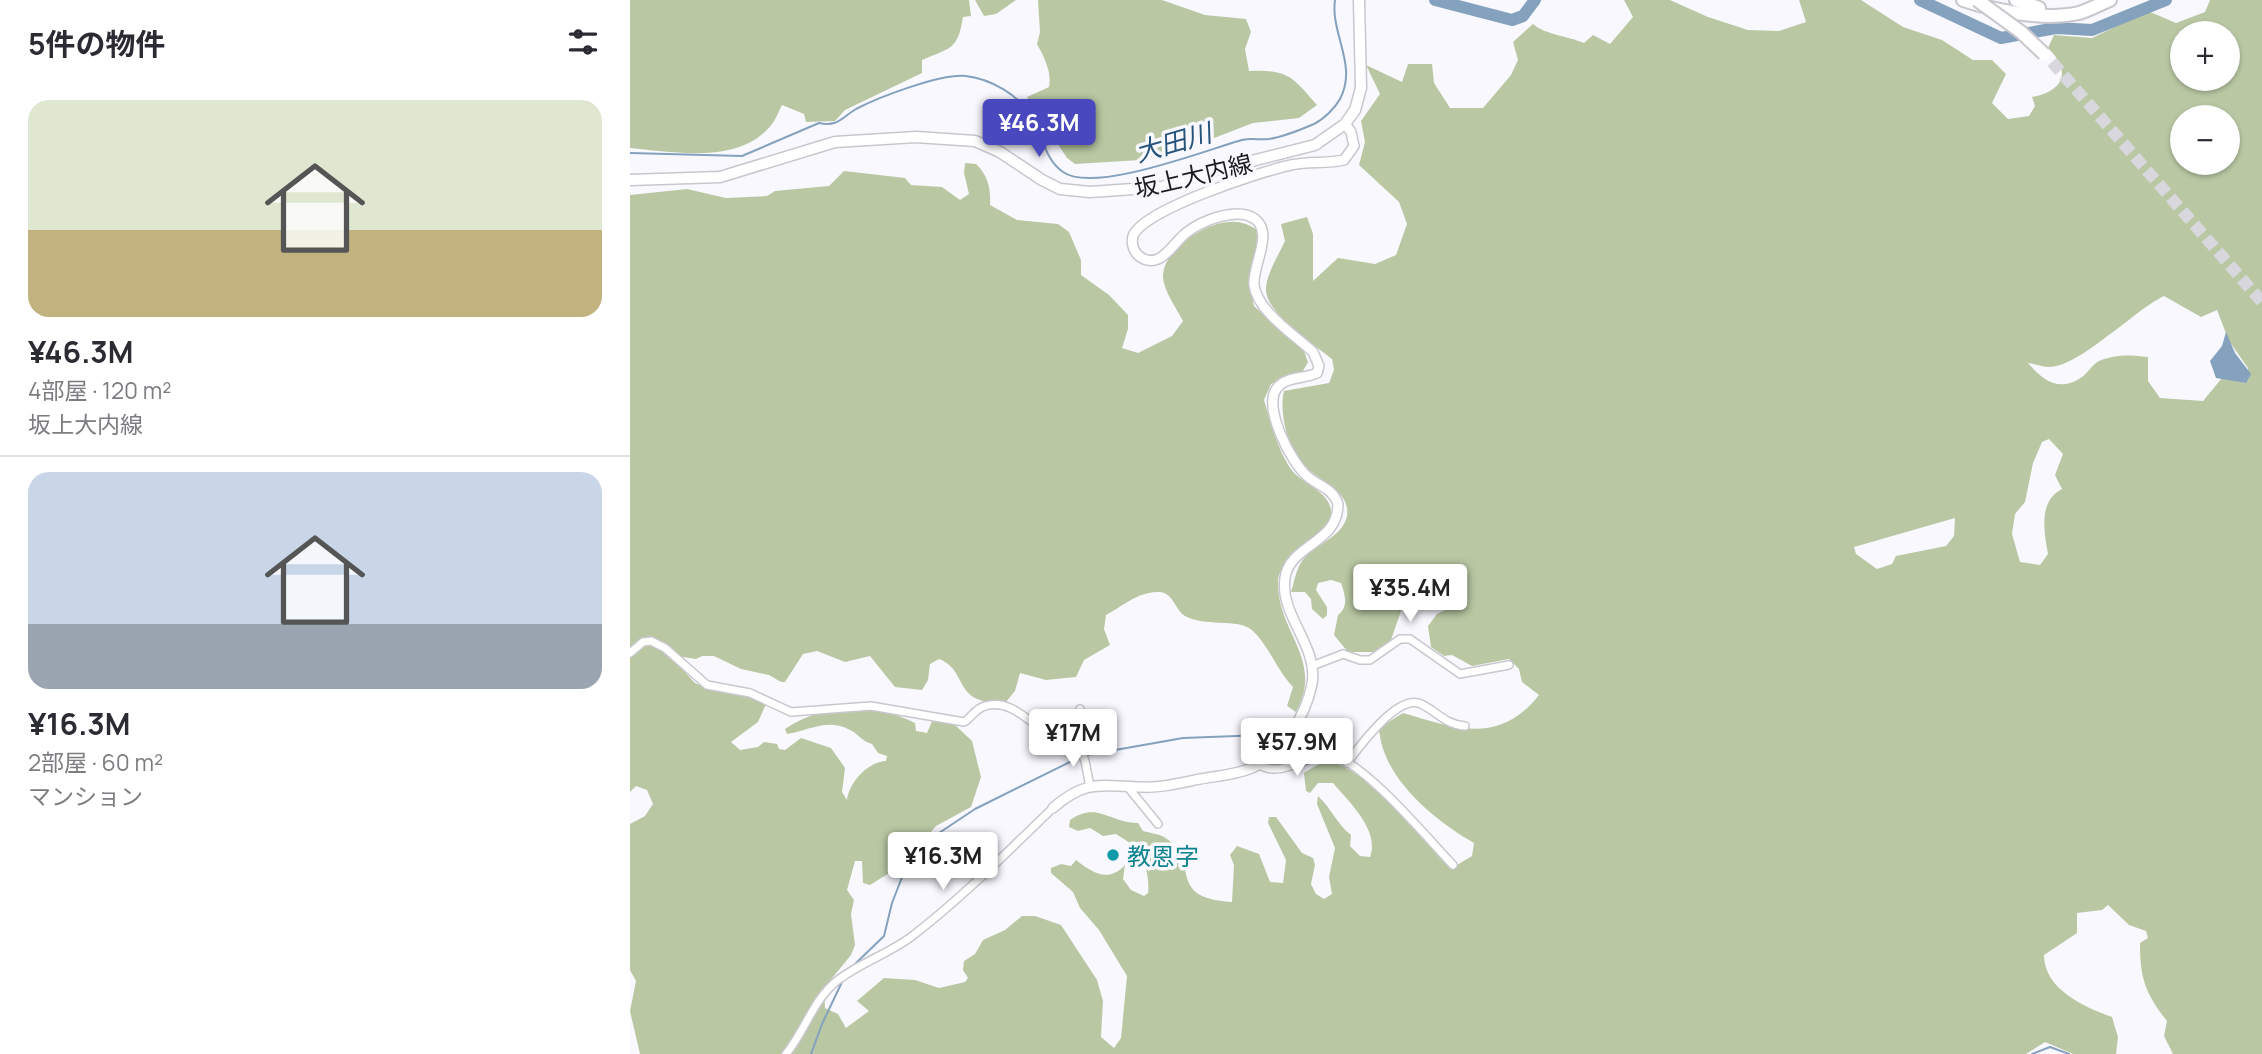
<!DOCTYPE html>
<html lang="ja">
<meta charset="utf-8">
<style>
body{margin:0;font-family:Manrope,"Noto Sans JP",sans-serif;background:#f7f7f7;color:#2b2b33;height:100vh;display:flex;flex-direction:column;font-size:26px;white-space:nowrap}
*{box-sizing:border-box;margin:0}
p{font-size:23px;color:#7c7c81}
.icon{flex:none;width:38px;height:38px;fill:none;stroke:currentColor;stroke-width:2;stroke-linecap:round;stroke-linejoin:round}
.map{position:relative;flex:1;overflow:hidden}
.details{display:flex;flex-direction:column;background:#fff;width:630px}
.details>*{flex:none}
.controls{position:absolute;left:1540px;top:21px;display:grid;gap:14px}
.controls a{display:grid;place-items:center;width:70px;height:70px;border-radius:50%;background:#fff;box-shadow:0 2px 5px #0004;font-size:35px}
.price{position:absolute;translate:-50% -60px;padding:0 16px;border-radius:7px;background:#fff;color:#222;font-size:23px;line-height:46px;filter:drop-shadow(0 2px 4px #0008)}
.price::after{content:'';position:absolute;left:50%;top:42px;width:21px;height:16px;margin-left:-10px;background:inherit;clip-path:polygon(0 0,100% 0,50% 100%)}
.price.selected{background:#4a48be;color:#fff}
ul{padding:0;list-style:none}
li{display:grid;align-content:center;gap:14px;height:371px;padding:0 28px}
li+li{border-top:2px solid #e1e1e2}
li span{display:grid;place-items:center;height:217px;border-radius:21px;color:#555}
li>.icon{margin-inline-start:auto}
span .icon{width:126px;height:126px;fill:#fffc;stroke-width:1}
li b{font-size:30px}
h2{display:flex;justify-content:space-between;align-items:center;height:84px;padding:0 28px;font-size:30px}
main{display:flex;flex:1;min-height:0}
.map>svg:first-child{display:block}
</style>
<main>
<section class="details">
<h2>5件の物件<svg class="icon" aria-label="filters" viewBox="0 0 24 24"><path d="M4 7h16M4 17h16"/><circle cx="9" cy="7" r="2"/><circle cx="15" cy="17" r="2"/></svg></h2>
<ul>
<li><span style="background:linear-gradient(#dfe7d0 60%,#c2b280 0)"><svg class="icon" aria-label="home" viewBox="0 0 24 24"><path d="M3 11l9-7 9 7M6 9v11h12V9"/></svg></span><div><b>¥46.3M</b><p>4部屋 · 120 m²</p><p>坂上大内線</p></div></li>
<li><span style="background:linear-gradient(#c9d6e8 70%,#9aa5b1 0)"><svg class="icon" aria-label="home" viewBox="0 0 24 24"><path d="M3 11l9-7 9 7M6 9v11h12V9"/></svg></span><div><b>¥16.3M</b><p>2部屋 · 60 m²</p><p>マンション</p></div></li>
</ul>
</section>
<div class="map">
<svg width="1632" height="1054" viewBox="0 0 1632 1054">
<rect width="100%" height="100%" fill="#f9f8ff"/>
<!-- forest -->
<g fill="#b9c8a3" fill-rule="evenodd">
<path d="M0 0H339L341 16 333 17C328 50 320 48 292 60V73L215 110 205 121 176 122 174 114 152 105C149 111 146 119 142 124 111 165 44 152 0 148Z"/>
<polygon points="345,0 386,0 366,14 354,16"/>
<path d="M408 0H532L575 15 616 19 621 32 615 49 619 71C658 69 663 77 687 105L669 118 623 123 579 140 511 160 445 164 437 158 397 97 419 87C422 72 414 57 407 44L410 32Z"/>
<path d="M994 0H1040L1078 17 1118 30 1149 31 1176 22 1169 0H1231L1273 27 1312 40 1343 60H1362L1376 74 1362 103 1378 119 1399 116 1405 106 1402 97C1434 91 1442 71 1418 48L1424 35 1462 38 1518 11 1546 23 1575 12 1580 0H1632V1054H1543L1534 1036 1537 1021C1515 993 1510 978 1510 943L1518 938 1516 931 1499 925 1478 905 1472 910 1447 913V933L1414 955C1414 989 1454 1007 1482 1017L1488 1037 1486 1054H1443L1415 1042 1396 1054H10L0 1011 6 981 0 970V824L15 816 23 804 17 790 6 786 0 792V195L57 189 96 198 137 196 145 191 199 186 214 171 275 178 281 185 312 187 330 200 339 194 334 173 335 163 346 164C358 175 361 189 360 205L387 220 428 224 439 232 451 260V275L479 295 498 315V329L492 348 508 353 542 336 553 321C547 309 533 290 533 276 533 250 576 222 600 222 610 221 617 224 626 229 631 251 616 275 624 306L674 351 678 362 673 371 641 384 634 400C640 421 648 451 661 469 671 484 699 491 701 510 704 539 647 550 648 585 649 634 694 660 666 712L657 706 663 687C647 670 639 646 622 630 608 618 574 627 555 616 545 610 543 592 529 592 509 591 493 606 476 615L474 629 480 645 454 660 446 677 416 680 390 673 385 691 376 702C321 706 340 671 309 659L300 664 298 680 292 690 265 687 240 656 215 662 187 651 173 654 155 682H151L139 675 111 669 84 656H72L66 659 39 655 65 683 78 689 111 693 136 704 128 722 101 742 110 750 128 747 134 742 147 744 149 749 155 750 171 738 201 748 215 768 212 792 217 800C219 783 237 762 256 761L257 756 248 753 242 744C231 741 228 733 218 729 197 718 177 731 157 734L155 729C194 703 242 702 285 723L286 731 297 733 303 719 325 725 342 741 351 777 341 807 306 826 266 872H261L240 885 233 883 232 861H225L217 890 224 900 221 914 225 945 221 955 194 988 195 1008 208 1014 216 1028 239 1011 227 1001 254 978 285 980 309 988 335 982 338 978 333 970 334 961 345 954 353 940 375 930 392 916H405L431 925 467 980 473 1001 471 1037 484 1048 491 1038 497 976 469 930 450 908 443 892 421 873V868L431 864 441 866 446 860C463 873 478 883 495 865L493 879 501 890 514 896 518 893C519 886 518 871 514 865 508 856 505 856 503 845L486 834 473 836 460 828 448 831 439 827 440 820C468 801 479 823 508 823L513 831C520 833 529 834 534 837 573 860 533 898 602 902L604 865 600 855 607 846 629 854 640 882 653 883 656 860 638 823 639 817H646L672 853 683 858 685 865 681 884 686 894 694 899 702 894 699 877 705 848 687 804 688 796C701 808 707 824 721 835L720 846 730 856 740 857C750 830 719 802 703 783H688L680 793 676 791 674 773C682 768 693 760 704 763 739 772 795 840 822 868L842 856 844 843C804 820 752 778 749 728L773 713C825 728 869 746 909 695L892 682 889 669 879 659 842 666 822 655 814 656 801 647 798 626 807 614 815 610 811 603 774 602 760 643 747 652H718L704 635 708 615C719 606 715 595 711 583L701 580 688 583 686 590 697 607V615L693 619 682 609 681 599 675 592H661C664 583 666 569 672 561 683 546 707 539 715 522 728 492 684 479 670 462 657 446 649 410 654 391L699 383 704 370 702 359C684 344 633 312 636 287 638 271 648 256 655 241L651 224 677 217 683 234V281L708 258 745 264 766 255 777 224 769 202 729 165 735 142 731 121 750 94 736 65 772 82 778 64H802L804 83 820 108H853L881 75 888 60 883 42 903 24C916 35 938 36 954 43L963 35 980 44 1003 17ZM1552 33H1598V79H1552ZM1552 117H1598V163H1552ZM1534 296 1571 317 1587 310 1599 341 1618 368 1616 383 1592 378 1573 401 1530 398 1518 381V357C1500 355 1486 354 1469 361 1461 365 1457 375 1449 379 1427 392 1412 379 1398 363 1405 364 1413 367 1419 367 1448 368 1506 309 1534 296ZM1419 439 1433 454 1425 475 1432 489C1408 501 1414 532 1418 554L1410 565 1390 562 1382 534 1385 514 1395 502 1403 463 1412 442ZM1325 518 1324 536 1316 546 1266 556 1262 564 1247 569 1226 554 1224 547Z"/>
</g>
<!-- water -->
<polygon fill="#84a1be" points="1596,332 1605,353 1621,374 1616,383 1586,378 1580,361 1592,346"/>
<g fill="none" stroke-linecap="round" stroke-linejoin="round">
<!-- stream -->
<g stroke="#84a1be" stroke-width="2">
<path d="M0 153 112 156 189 123C208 127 211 118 226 109 249 97 312 73 336 76 361 79 389 95 402 117 413 135 414 159 433 172 464 194 576 150 612 140 621 138 630 140 639 139 653 137 670 130 684 124 694 119 705 108 710 99 728 65 700 33 705 0"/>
<polyline points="457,755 553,738 633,735"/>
<polyline points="224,965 254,936 262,903 276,867 303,837 345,809 448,758"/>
<polyline points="181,1054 192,1024 212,982"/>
<polyline points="1402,1054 1420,1047 1439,1054"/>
</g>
<!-- river -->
<g stroke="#84a1be" stroke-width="12">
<polyline points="805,0 882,20 893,16 905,0"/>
<polyline points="1290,0 1371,38 1426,28 1462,30 1536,0"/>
</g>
<!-- trunk-tunnel -->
<polyline stroke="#d8d7dd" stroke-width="12" stroke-dasharray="12 6" stroke-linecap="butt" points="1422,62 1632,302"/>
<!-- minor casing -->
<g stroke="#c9c7ce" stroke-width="10">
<g id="minor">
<path d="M0 653 13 642 21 641 35 648 77 685 120 693 161 712 241 706 334 722C341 718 346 708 355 706 391 695 414 748 448 744"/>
<polyline points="682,666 713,654 730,660 740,660 770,639 780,639 830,674 879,665"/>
<polyline points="450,709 448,744 455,761 460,787"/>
<path d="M717 763C729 747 768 693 791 704 808 712 814 724 835 726"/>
<path d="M630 765C652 779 679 752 703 756 735 763 799 840 823 865"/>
<polyline points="497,786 528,824"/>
<path d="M156 1054C175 1031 184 998 208 980 230 963 258 954 281 937 332 898 377 852 423 808"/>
</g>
</g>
<!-- tertiary casing -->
<g stroke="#c9c7ce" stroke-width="12">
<path id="tertiary" d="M423 808C456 779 471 786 512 787 531 788 551 783 570 779 587 776 605 775 622 768 651 757 676 715 682 684 689 646 649 615 655 578 660 544 708 544 708 504 703 488 688 486 677 476 661 462 632 407 647 388 656 376 675 379 687 373L689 366 683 352C665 335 627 311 624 285 622 266 644 233 625 219 607 206 571 221 556 233 546 241 539 254 528 259 514 265 499 252 503 236 512 210 632 171 661 165 679 161 697 164 714 160L724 146 721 132 715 124"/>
</g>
<!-- secondary casing -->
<g stroke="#c9c7ce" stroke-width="13">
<polyline id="secondary" points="0,180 90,177 205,142 286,137 345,141 370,152 412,180 430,189 460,192 532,187 562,176 685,145 715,124 725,110 731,88 729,0"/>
</g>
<!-- trunk casing -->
<g stroke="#c9c7ce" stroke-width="16">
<g id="trunk">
<path d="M1333 0C1366 11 1414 21 1449 13 1459 10 1470 4 1480 0"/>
<polyline points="1386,0 1409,8"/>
</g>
</g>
<!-- minor -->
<use href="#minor" stroke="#fff" stroke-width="7"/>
<!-- tertiary -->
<use href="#tertiary" stroke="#fff" stroke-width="9"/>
<!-- secondary -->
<use href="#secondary" stroke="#fff" stroke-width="10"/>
<!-- trunk -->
<use href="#trunk" stroke="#fff" stroke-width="12"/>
<!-- trunk-bridge casing -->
<g stroke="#c9c7ce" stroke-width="16" stroke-linecap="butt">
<polyline id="trunk-bridge" points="1347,0 1391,32 1414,54"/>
</g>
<!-- trunk-bridge -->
<use href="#trunk-bridge" stroke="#fff" stroke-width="12"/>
</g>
<!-- markers -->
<circle fill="#0f9aa8" stroke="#f9f8ff" stroke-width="2.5" cx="483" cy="855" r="7"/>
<g text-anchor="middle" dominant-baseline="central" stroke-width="7" stroke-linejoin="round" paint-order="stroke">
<!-- street labels -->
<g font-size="24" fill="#1c1b1e" stroke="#f9f8ff">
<text transform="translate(563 175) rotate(-13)">坂上大内線</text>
</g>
<!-- culture labels -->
<g font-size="24" fill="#0d838f" stroke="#f9f8ff" text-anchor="start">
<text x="497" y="855">教恩字</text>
</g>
<!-- water labels -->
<g font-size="26" font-style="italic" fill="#25537b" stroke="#f9f8ff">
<text transform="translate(543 142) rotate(-16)">大田川</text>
</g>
</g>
</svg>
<div class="controls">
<a>+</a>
<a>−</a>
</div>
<b class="price selected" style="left:409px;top:159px">¥46.3M</b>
<b class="price" style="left:780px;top:624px">¥35.4M</b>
<b class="price" style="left:443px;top:769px">¥17M</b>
<b class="price" style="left:667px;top:778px">¥57.9M</b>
<b class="price" style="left:313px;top:892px">¥16.3M</b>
</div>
</main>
